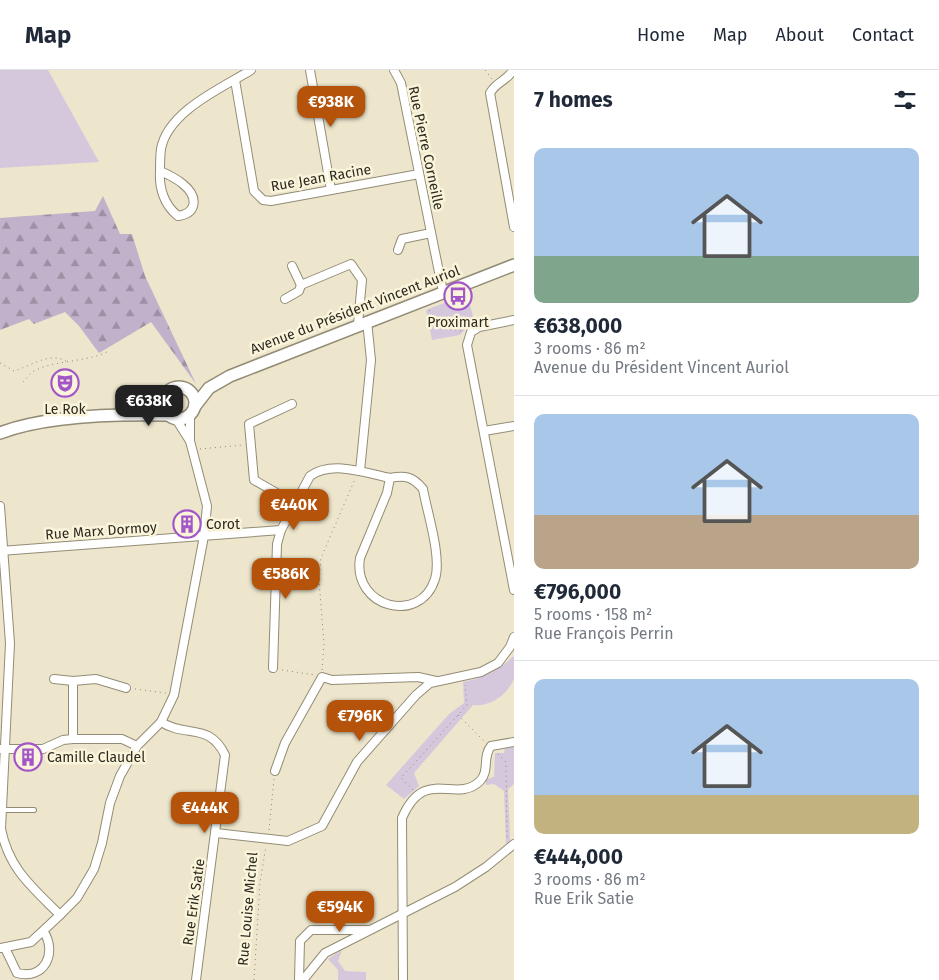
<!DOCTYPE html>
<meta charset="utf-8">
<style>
body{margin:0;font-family:"Fira Sans",sans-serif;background:#f2f2f3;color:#1f2937;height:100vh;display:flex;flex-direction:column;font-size:19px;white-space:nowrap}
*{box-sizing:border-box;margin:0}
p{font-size:16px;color:#747a83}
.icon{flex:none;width:28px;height:28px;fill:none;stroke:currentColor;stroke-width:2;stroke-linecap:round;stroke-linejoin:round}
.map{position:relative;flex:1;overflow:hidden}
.side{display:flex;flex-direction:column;background:#fff;width:425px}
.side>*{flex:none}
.price{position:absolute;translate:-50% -42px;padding:0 11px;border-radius:10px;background:#b45309;color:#fff;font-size:16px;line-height:32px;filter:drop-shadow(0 1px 2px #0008)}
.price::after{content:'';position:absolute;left:50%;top:30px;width:15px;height:11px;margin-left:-8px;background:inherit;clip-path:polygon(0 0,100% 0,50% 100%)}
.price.current{background:#222;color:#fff}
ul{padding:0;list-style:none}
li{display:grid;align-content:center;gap:10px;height:265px;padding:0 20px}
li+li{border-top:1px solid #e0e1e3}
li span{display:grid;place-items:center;height:155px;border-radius:10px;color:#555}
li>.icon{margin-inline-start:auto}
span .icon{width:90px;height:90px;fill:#fffc;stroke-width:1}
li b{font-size:21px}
h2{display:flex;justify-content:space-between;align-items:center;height:60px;padding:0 20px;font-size:21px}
header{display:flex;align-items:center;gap:30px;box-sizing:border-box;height:70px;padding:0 25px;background:#fff;border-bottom:1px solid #e0e1e3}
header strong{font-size:24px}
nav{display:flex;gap:28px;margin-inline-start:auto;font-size:18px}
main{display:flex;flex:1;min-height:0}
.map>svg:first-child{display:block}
</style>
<header>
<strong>Map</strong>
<nav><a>Home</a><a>Map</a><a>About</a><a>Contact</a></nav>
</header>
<main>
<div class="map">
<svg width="514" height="910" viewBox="0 0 514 910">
<defs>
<pattern id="forest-firs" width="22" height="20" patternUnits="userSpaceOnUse" patternTransform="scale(1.25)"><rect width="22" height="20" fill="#c2b1cb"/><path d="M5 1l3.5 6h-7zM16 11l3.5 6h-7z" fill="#9e90a4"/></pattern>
</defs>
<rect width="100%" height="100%" fill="#ede6cd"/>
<!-- green -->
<g fill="#d5c8dd">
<polygon points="0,0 48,0 99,92 0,98"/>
<polygon points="467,224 474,250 460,265 432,270 426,240"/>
<path d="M514 586C514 592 514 603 514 609 507 625 490 637 473 635L414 703 419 716 404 729 386 715 449 644 464 633 463 612C484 608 498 600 514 586Z"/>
<polygon points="505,677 514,677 514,714 508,719 510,771 506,775 504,721 494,714 486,715 486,709 494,707 495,683 504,683"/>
<polygon points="342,880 338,891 345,901 366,902 366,910 338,910 338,900 328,889"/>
</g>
<!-- forest -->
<polygon fill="url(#forest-firs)" points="103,126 120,164 132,164 145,206 196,314 151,252 99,283 79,256 65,242 34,254 29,249 0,260 0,148 95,141"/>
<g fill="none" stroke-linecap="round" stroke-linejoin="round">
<!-- lane casing -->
<g stroke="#938c75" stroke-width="6">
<polyline id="lane" points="2,740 34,740"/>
</g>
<!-- street casing -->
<g stroke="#938c75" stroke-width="10">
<g id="street">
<polyline points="310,0 331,120"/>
<polyline points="394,0 401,13 443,222"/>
<path d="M513 0C507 11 497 11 490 23L514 157"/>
<polyline points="235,10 254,121 263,130 271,131 419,104"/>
<path d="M160 101C172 106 198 119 193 136 191 143 185 145 178 146 164 135 159 118 160 102 160 94 160 86 161 79 168 41 222 18 251 0"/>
<polyline points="398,180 402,169 431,163"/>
<polyline points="292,196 301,215 351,194 362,210 358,254"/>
<polyline points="285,229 299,221 301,215"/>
<polyline points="514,250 479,257 471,262 467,275 514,520"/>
<polyline points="292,334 249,354 254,410 296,434"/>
<polyline points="484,361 514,356"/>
<polyline points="190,371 190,345"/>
<polyline points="360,401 371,290 367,251"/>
<path d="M0 436 10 573 1 759C9 799 32 817 60 845L77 828 94 799 102 773 110 733 120 706 137 676 161 652 174 625 204 466 207 436 190 371 176 349"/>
<path d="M0 481 281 460 310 406C332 390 366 403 390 408L387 423 360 488C352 537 420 556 435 509 442 487 427 442 423 419 413 407 406 405 390 408"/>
<polyline points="273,598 277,474 281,460"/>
<polyline points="54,609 73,611"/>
<path d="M161 652C186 668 209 652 225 685L196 910"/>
<polyline points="73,669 73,611 96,609 126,618"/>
<polyline points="0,679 43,679 63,670 73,669 122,669 137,676"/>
<polyline points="275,701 285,673 322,607 332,610 418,607 436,611"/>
<polyline points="216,763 288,771 322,756 357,692 416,625 430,613 481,602 498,593 510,577 514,567"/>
<polyline points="1,878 31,872 60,845"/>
<path d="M5 878 17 903C45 910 57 883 44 862"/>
<polyline points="299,910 300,871 311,860 369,860"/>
<polyline points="303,910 325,883 455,817 486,797 514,774"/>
<path d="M403 910 402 748C425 695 455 735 480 711 490 701 482 687 491 676L514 672"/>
</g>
</g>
<!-- secondary casing -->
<g stroke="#938c75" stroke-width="14">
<g id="secondary">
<circle cx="179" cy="333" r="16"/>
<polyline points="195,336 209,318 230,306 514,195"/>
<path d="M0 363C47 345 117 344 167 345"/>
</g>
</g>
<!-- path -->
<g stroke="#8b8675" stroke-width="1" stroke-dasharray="1 4" stroke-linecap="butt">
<polyline points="485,0 492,9"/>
<polyline points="429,240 443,258 462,261"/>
<path d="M0 293 14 301C31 296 48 282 66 291"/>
<path d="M23 312C26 309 30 303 34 301 57 289 86 293 109 281"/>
<polyline points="200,379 243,375"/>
<polyline points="282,600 315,605"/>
<polyline points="322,600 324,574 319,510 321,488 355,409"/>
<polyline points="135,619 166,623"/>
<polyline points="458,645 484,671"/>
<polyline points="498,684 506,692 507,769"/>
<polyline points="413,720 401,708 467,635 465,615"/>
<polyline points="269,760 274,709"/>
<polyline points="254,910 260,813 266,776"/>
</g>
<!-- lane -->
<use href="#lane" stroke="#fff" stroke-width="4"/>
<!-- street -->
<use href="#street" stroke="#fff" stroke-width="8"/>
<!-- secondary -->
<use href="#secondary" stroke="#fff" stroke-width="11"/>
</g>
<!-- icons -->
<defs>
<g id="bus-ring" transform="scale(1.4375)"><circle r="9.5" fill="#faf4da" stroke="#a256c8" stroke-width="1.5"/><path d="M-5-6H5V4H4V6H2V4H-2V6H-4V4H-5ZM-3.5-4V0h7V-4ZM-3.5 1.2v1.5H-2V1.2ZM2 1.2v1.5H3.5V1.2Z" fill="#a256c8"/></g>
<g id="theatre-ring" transform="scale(1.4375)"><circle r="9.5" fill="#faf4da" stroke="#a256c8" stroke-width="1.5"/><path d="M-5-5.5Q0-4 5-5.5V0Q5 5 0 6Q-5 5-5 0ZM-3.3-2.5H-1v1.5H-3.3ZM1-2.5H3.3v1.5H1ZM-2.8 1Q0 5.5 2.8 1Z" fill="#a256c8"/></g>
<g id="building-ring" transform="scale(1.4375)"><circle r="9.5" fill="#faf4da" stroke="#a256c8" stroke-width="1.5"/><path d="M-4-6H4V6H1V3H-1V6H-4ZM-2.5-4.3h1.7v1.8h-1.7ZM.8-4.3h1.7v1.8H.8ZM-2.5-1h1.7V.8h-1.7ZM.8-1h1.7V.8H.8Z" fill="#a256c8"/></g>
</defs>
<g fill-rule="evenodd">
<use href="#bus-ring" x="458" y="226"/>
<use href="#theatre-ring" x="65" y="313"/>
<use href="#building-ring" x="187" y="454"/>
<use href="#building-ring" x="28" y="687"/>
</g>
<g text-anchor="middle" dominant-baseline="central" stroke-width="5" stroke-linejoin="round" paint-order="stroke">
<!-- street labels -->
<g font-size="14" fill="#2c2920" stroke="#faf4da">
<text transform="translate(426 78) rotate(78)">Rue Pierre Corneille</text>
<text transform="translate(321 108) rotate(-10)">Rue Jean Racine</text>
<text transform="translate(355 240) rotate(-21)">Avenue du Président Vincent Auriol</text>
<text transform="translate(101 461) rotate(-4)">Rue Marx Dormoy</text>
<text transform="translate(194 832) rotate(-82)">Rue Erik Satie</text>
<text transform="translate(248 839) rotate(-85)">Rue Louise Michel</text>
</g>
<!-- poi labels -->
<g font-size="14" fill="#2c2920" stroke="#faf4da">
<text x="458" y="252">Proximart</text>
<text x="65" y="339">Le Rok</text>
<text x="206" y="454" text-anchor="start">Corot</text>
<text x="47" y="687" text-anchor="start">Camille Claudel</text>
</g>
</g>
</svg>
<b class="price" style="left:331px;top:58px">€938K</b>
<b class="price current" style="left:149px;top:357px">€638K</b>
<b class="price" style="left:294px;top:461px">€440K</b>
<b class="price" style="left:286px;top:530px">€586K</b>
<b class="price" style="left:360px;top:672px">€796K</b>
<b class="price" style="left:205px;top:764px">€444K</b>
<b class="price" style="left:340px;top:863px">€594K</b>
</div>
<section class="side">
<h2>7 homes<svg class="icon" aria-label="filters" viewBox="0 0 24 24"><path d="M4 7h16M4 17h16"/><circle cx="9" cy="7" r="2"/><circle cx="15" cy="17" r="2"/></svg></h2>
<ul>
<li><span style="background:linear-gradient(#a9c7e8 70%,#7fa58c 0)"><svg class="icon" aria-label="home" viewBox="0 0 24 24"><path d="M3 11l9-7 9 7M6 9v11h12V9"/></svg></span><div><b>€638,000</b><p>3 rooms · 86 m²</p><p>Avenue du Président Vincent Auriol</p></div></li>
<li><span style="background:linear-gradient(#a9c7e8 65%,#b9a48a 0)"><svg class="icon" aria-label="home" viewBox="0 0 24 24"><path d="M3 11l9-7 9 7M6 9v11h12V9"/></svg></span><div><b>€796,000</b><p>5 rooms · 158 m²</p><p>Rue François Perrin</p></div></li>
<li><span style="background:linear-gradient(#a9c7e8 75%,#c2b280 0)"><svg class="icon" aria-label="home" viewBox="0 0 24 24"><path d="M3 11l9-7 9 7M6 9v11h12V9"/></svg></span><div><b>€444,000</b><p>3 rooms · 86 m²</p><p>Rue Erik Satie</p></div></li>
</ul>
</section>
</main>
